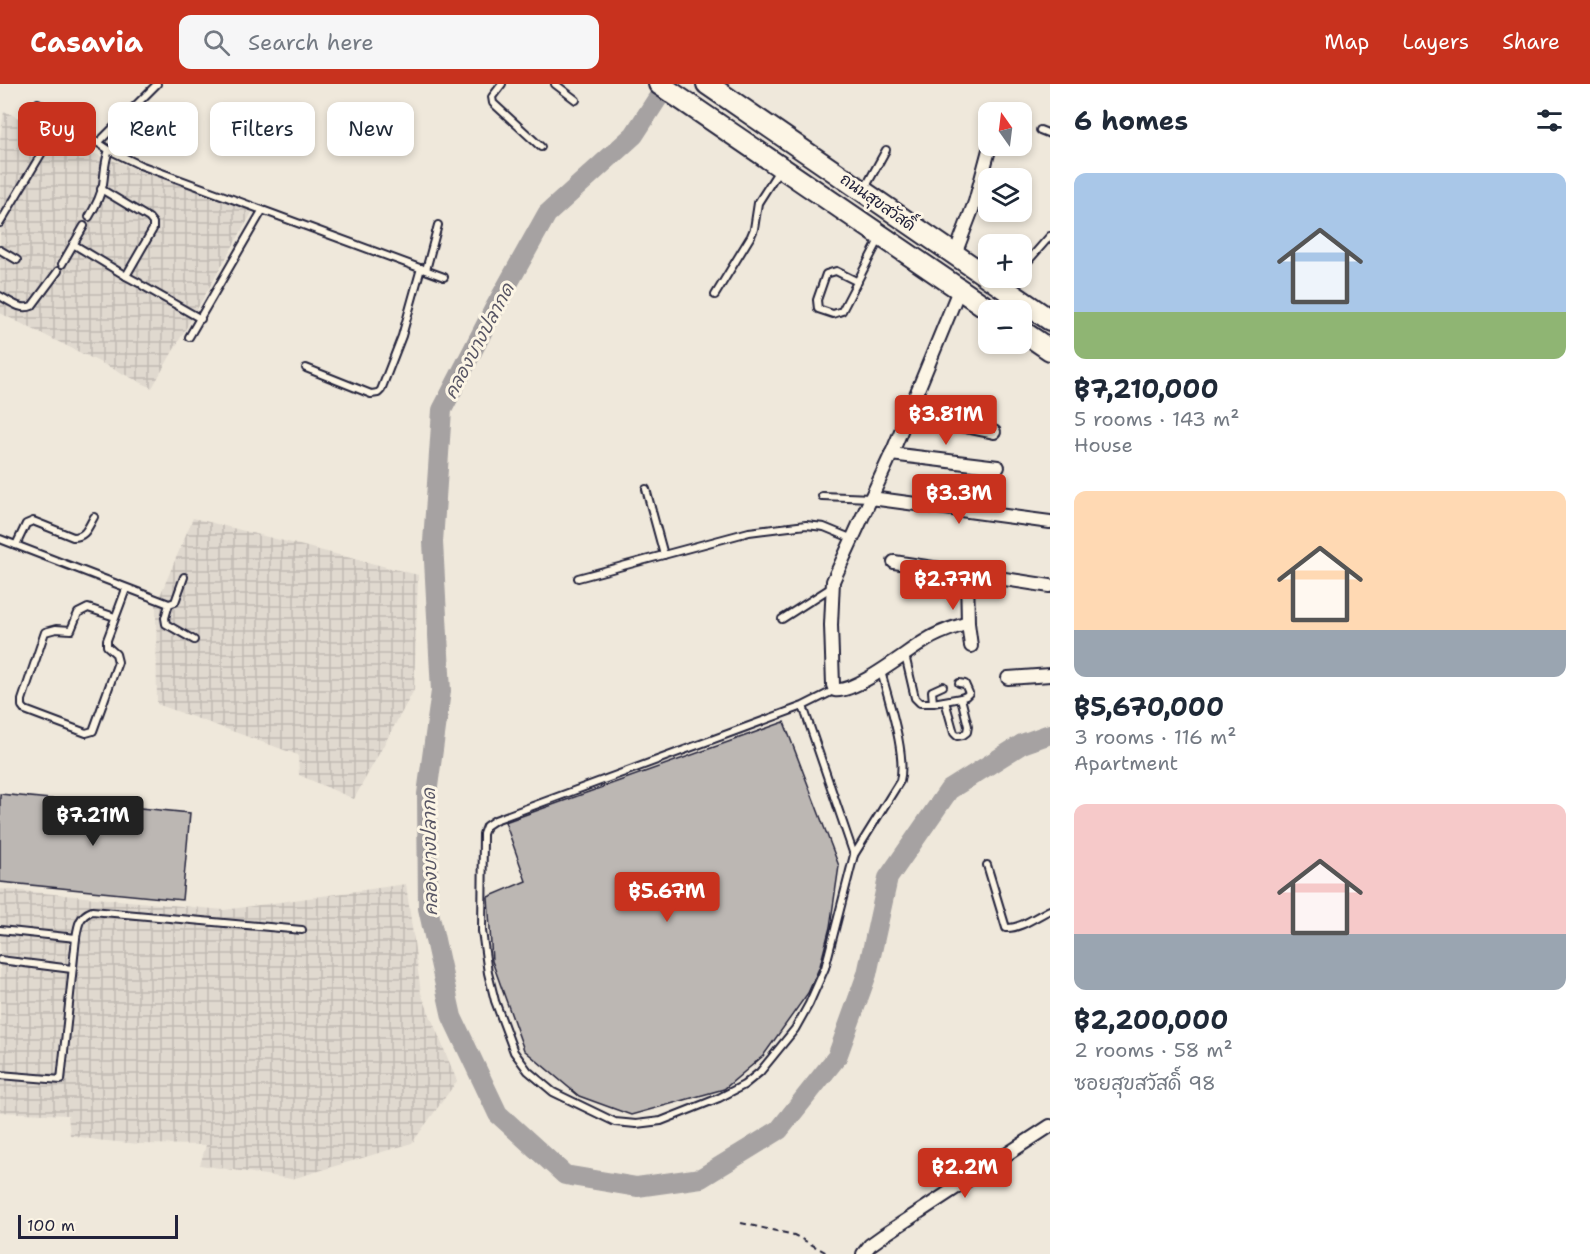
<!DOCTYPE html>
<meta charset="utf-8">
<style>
body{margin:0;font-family:"Shantell Sans","Playpen Sans Thai",sans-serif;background:#f6f6f7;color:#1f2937;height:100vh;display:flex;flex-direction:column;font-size:22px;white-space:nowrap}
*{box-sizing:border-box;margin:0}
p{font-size:20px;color:#747a83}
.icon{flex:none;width:33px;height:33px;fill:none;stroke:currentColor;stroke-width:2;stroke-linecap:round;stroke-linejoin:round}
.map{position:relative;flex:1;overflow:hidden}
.side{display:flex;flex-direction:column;background:#fff;width:540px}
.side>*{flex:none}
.banner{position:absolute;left:18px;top:18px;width:570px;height:54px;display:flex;gap:12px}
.needle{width:39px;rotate:346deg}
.controls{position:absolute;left:978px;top:18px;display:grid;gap:12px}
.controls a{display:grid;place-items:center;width:54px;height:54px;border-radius:12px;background:#fff;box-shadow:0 3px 9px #0003;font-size:30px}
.scale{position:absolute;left:18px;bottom:15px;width:160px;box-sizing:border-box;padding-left:6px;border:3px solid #22223b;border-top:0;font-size:16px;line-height:21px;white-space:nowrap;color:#22223b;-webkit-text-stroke:4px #fcf5e5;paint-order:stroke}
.price{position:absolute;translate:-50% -51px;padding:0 14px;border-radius:6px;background:#c8321e;color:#fff;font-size:20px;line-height:39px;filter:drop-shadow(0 2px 3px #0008)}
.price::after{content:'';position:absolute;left:50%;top:36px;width:18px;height:14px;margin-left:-9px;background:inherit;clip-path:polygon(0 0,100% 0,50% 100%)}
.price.selected{background:#222;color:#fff}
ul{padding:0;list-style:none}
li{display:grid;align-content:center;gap:12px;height:318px;padding:0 24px}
li span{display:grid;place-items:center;height:186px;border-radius:12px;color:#555}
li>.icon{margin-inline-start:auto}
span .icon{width:108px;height:108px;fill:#fffc;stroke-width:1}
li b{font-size:26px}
h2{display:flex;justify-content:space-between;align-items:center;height:72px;padding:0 24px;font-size:26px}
.tag{padding:0 21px;border-radius:12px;background:#fff;box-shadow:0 3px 9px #0003;font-size:21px;line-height:54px}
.tag.selected{background:#c8321e;color:#fff}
header{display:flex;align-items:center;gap:36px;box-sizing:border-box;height:84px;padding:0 30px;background:#c8321e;color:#fff}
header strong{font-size:28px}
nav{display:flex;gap:33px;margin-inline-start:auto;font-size:21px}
.search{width:420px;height:54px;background:#f6f6f7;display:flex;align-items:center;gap:15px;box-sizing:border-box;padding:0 21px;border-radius:12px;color:#747a83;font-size:22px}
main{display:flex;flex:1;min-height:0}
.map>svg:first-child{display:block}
</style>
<header>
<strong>Casavia</strong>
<div class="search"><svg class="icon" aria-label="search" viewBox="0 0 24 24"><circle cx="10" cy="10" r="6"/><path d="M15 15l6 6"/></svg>Search here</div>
<nav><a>Map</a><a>Layers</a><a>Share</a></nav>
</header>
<main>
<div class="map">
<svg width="1050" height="1170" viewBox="0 0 1050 1170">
<defs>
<pattern id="industrial-grid" width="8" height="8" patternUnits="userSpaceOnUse" patternTransform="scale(1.5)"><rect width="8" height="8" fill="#e0d9cf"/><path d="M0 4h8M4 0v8" fill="none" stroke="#c0bab3"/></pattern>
</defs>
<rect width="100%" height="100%" fill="#efe8db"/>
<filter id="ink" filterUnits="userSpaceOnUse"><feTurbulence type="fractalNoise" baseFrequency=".0167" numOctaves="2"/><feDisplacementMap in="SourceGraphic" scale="12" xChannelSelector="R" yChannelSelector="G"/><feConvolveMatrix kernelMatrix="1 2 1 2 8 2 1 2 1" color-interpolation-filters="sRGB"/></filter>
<g filter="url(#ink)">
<!-- industrial -->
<g fill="url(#industrial-grid)">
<polygon points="4,27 95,70 253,127 152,304 0,229 0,55"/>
<polygon points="193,434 418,491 414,606 354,715 299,691 298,671 157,620 156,521"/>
<polygon points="406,800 421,909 457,997 412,1059 292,1095 200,1081 206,1061 140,1060 96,1056 70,1051 68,1031 0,1028 0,805 224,826"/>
</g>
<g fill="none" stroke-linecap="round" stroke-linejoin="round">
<!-- river -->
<polyline stroke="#a6a2a2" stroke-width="20" points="667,0 634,51 547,130 494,225 442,326 433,458 441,607 427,710 428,824 452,933 498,1030 565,1091 637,1103 701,1094 779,1046 837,973 867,890 888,794 949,706 1022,660 1050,650"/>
</g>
<!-- building -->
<g fill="#bcb7b3" stroke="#22223b" stroke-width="1.5">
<polygon points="784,638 839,782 830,843 820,882 808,909 763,972 724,1005 631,1031 579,1012 524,966 492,877 488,813 526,797 505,738"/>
<polygon points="0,710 190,729 182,816 0,798"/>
</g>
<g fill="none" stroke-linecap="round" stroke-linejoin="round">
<!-- lane casing -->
<g stroke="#22223b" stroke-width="10">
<g id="lane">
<polyline points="502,0 492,13 493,19 541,63"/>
<polyline points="555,0 576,16"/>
<polyline points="38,19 109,66 140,81 444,193"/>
<polyline points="1040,46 1050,50"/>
<polyline points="98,59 157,0"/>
<polyline points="865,104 886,66"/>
<path d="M89 133C95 123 101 112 103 100 105 87 104 80 109 66"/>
<polyline points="0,139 62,35"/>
<polyline points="73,160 126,192 153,145 153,139 149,134 101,105"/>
<polyline points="0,166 17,176"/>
<polyline points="62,180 84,142"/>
<polyline points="1022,184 1050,152"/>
<polyline points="426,186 438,141"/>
<polyline points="126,192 139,199"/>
<polyline points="858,198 836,187 826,190 817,216 818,225 833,230 842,227 880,154"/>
<polyline points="143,202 201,235"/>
<polyline points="715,211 751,152 754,145 758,119 779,86"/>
<path d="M0 212C9 217 21 227 32 222L58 187"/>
<polyline points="189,253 262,127"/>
<polyline points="306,284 371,310 378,309 381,306 402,252 421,184"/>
<polyline points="646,405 664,471"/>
<polyline points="822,412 871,414"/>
<polyline points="0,455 169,520 175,518 184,493"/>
<path d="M16 461 26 440 33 437 73 453C86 453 88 443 94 433"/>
<polyline points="578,494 749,448 806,441 824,443 853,455"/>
<polyline points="169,520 165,534 166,540 194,556"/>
<polyline points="115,533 88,524 78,529 71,546 56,545 45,548 22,616 22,622 25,626 86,649 93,647 118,578 116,570 107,562 107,556 126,505"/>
<polyline points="782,535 832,503"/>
<polyline points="905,571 915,614 920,619 933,619 932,607 943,602"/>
<polyline points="945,617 954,649 957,652 963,651 967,648 968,642 961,614 966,612 969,609 965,600 959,599"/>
<polyline points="933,619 961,614"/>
<polyline points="803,622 854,771 825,884 809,920 795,945 760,988 744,1001 719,1014 661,1037 636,1040 615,1038 553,1008 528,987 514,968 495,917 488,889 482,847 483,750 486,742 495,736 803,622 835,606"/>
<path d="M854 771 900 697C907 670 888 615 881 587"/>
<path d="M987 781 1006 844C1020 845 1037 832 1050 826"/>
<path d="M0 846 76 854C78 841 79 832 92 827L302 846"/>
<polyline points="0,876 72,885"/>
<polyline points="0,991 61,996 76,854"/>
</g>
</g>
<!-- street casing -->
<g stroke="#22223b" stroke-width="16">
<g id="street">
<polyline points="955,170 975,118 990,62"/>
<path d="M959 206 894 364 833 497 831 541 833 601 835 606C856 609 906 568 925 557 938 548 953 544 968 539"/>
<polyline points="908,330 994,348"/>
<polyline points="891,370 998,383"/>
<polyline points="871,414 1050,438"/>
<polyline points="894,478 1050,502"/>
<polyline points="967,490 968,539 971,562"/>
<polyline points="1008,594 1050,591"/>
<polyline points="863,1170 870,1161 884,1151 1050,1042"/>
</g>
</g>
<!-- primary casing -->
<g stroke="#22223b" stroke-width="24">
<g id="primary">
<polyline points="659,0 990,226"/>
<polyline points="707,0 1050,236"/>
<polyline points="1022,247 1050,266"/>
</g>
</g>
<!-- path -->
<polyline stroke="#22223b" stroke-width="2" stroke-dasharray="6 4.5" stroke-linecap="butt" points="741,1139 794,1151 829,1170"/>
<!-- lane -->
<use href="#lane" stroke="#fcf5e5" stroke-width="6"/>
<!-- street -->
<use href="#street" stroke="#fcf5e5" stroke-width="12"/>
<!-- primary -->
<use href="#primary" stroke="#fcf5e5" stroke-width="20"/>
</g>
</g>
<g text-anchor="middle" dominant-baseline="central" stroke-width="6" stroke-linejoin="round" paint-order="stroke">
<!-- street labels -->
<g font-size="16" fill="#22223b" stroke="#fcf5e5">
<text transform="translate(878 118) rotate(35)">ถนนสุขสวัสดิ์</text>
</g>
<!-- water labels -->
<g font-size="18" font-style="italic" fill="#575564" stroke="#fcf5e5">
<text transform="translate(479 257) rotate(-62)">คลองบางปลากด</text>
<text transform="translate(430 768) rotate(-91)">คลองบางปลากด</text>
</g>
</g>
</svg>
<div class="controls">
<a><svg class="needle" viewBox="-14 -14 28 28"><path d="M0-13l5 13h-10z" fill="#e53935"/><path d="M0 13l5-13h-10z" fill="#747a83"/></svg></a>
<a><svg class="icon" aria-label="layers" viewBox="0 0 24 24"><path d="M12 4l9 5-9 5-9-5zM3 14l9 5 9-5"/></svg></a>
<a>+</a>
<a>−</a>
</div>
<div class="scale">100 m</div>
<b class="price" style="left:946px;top:362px">฿3.81M</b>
<b class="price" style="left:959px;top:441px">฿3.3M</b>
<b class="price" style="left:953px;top:527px">฿2.77M</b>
<b class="price selected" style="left:93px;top:763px">฿7.21M</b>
<b class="price" style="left:667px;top:839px">฿5.67M</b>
<b class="price" style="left:965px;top:1115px">฿2.2M</b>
<div class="banner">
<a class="tag selected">Buy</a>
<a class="tag">Rent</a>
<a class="tag">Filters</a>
<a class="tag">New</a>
</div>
</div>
<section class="side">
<h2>6 homes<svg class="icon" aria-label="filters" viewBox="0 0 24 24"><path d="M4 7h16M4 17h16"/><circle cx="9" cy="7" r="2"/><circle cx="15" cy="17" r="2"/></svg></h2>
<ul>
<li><span style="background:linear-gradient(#a9c7e8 75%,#8fb573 0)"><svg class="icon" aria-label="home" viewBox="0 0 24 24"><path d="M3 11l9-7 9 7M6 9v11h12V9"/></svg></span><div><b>฿7,210,000</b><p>5 rooms · 143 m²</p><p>House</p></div></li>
<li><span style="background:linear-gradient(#ffd9b3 75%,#9aa5b1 0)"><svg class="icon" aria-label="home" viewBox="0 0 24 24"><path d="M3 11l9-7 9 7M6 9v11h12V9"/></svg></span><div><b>฿5,670,000</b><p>3 rooms · 116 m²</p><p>Apartment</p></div></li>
<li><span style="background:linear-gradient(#f6c9c9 70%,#9aa5b1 0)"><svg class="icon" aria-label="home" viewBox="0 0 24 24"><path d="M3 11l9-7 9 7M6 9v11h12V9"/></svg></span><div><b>฿2,200,000</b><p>2 rooms · 58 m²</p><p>ซอยสุขสวัสดิ์ 98</p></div></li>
</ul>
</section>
</main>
